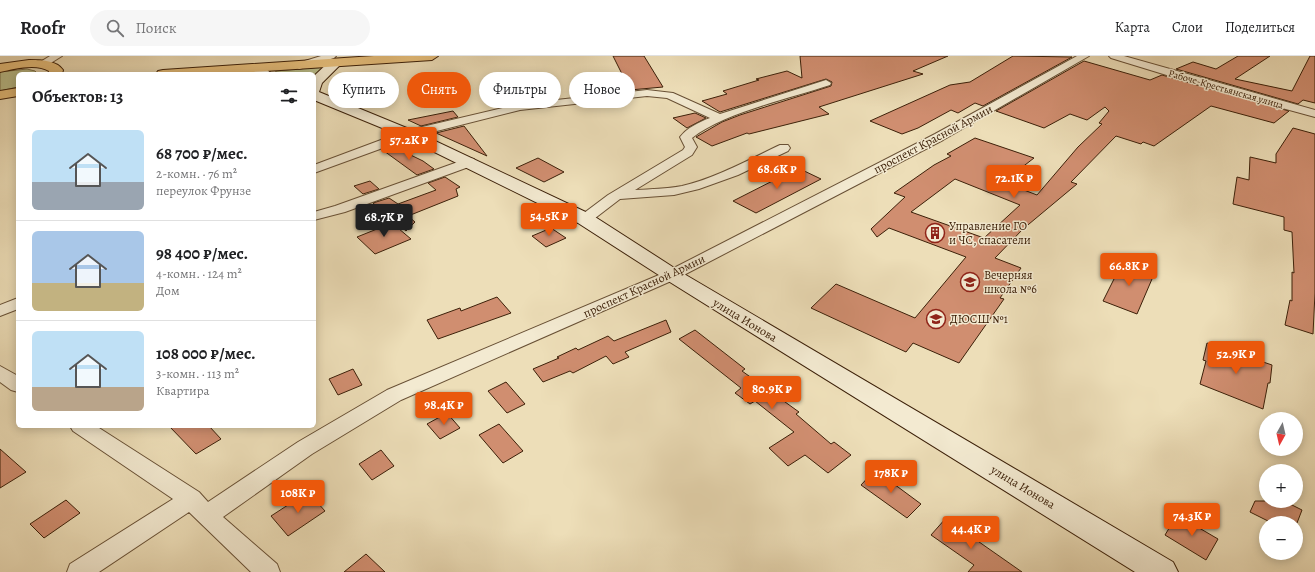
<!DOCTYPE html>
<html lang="ru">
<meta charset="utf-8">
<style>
body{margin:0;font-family:Alegreya,serif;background:#f6f6f6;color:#202124;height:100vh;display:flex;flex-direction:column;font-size:15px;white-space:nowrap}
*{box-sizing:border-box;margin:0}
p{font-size:13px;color:#757577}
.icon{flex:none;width:22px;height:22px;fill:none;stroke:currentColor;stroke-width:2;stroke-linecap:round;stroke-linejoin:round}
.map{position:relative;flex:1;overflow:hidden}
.sheet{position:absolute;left:16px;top:16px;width:300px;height:356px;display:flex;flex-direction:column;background:#fff;border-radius:6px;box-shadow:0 2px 10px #0003}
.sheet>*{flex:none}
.hud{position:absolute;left:328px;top:16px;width:380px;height:36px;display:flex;gap:8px}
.needle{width:26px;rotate:188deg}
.tools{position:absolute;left:1259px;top:356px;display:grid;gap:8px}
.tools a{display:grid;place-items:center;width:44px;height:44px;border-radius:50%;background:#fff;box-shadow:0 2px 10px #0003;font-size:20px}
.price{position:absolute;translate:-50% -34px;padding:0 9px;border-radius:4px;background:#ea580c;color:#fff;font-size:13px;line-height:26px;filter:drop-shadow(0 1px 2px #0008)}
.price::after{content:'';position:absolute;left:50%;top:24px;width:12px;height:9px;margin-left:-6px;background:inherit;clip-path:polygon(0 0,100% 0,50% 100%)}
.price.current{background:#222;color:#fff}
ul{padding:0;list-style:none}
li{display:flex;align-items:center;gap:12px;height:100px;padding:0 16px}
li+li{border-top:1px solid #e0e0e0}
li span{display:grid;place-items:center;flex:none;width:112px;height:80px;border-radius:6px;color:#555}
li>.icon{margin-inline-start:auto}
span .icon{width:48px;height:48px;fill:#fffc;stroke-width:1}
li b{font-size:17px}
h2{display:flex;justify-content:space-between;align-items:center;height:48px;padding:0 16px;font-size:17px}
.tag{padding:0 14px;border-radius:18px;background:#fff;box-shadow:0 2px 10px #0003;font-size:14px;line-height:36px}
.tag.current{background:#ea580c;color:#fff}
header{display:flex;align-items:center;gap:24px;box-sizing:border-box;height:56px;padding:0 20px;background:#fff;border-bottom:1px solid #e0e0e0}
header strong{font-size:19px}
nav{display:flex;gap:22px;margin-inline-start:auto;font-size:14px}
.search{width:280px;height:36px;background:#f6f6f6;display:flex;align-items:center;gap:10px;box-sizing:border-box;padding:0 14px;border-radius:22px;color:#757577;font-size:15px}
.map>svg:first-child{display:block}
</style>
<header>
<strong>Roofr</strong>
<div class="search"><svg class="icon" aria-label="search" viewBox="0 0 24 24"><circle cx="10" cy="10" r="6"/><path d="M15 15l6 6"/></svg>Поиск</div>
<nav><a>Карта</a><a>Слои</a><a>Поделиться</a></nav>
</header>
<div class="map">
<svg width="1315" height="516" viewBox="0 0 1315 516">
<rect width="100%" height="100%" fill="#eddeb8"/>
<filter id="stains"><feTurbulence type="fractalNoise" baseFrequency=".005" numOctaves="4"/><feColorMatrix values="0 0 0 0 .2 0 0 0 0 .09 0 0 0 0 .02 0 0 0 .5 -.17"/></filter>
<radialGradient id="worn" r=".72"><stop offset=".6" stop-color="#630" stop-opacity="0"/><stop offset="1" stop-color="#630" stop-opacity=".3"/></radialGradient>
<!-- green -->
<g fill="#bbc08d" stroke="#7c704b">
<polygon points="321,11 322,15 314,21 314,18 275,18 276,15"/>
<polygon points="27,13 35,15 38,18 18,18 18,31 0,35 0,16"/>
</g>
<!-- building -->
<g fill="#d08e70" stroke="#3c2009" fill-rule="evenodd">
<polygon points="613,0 644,0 663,31 630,34"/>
<polygon points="800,0 948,0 913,15 923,18 819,51 829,58 749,78 747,77 712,90 696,81 722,66 740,59 831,30 832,26 826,23 720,56 702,45 727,38 723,35 759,24 756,23 787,15 802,22"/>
<polygon points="1013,0 1072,1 983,50 975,47 958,57 951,54 918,72 902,78 870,65 950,29 970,26"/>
<polygon points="1238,0 1270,0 1235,23 1292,35 1310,0 1315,0 1315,47 1303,44 1298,48 1176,13 1193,6 1216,13"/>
<path d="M1084 5 1150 24 1162 19 1289 55 1274 67 1211 50 1154 90 1143 86 1141 88 1116 80 1071 126 1077 128 1023 173 995 202 1021 212 1000 242 1004 243 959 307 913 287 906 296 811 252 836 228 915 262 966 201 889 172 877 181 871 173 905 141 894 137 934 109 951 100 947 98 975 82 1034 102 1003 126 1037 139 1078 91 1102 68 1099 67 1109 55 1105 51 1087 64 1070 58 1044 72 996 55ZM955 123 1020 149 984 182 911 156Z"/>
<polygon points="453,55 458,61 421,70 408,64"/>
<polygon points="695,57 706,62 687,72 673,62"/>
<polygon points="464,70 487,100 436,77"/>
<polygon points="1293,72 1315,78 1315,237 1313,278 1285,269 1290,244 1292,245 1292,216 1294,217 1292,176 1284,174 1284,161 1233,148 1237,121 1249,124 1250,101 1276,107 1276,98"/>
<polygon points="392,90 423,105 434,113 417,119 384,95 386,92"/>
<polygon points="538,102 564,116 544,126 516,112"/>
<polygon points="798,112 821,123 756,157 733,145"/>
<polygon points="445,121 460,131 456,133 458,140 408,160 415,166 406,175 373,147 389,142 398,148 436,134 428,127"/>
<polygon points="370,125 379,133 363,138 354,130"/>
<polygon points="392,167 411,183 375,198 357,181"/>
<polygon points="551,172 566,182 546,191 532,180"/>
<polygon points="1123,205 1155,216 1137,258 1103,245"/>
<polygon points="497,241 511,257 438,283 427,264 460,252 461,255"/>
<polygon points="666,264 671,276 625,296 629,301 613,308 606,300 573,317 570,315 543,326 533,313 559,302 557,301 576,292 578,294 608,280 614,285"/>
<polygon points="695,274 745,313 742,315 799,356 796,358 831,388 834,386 851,399 828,417 805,399 788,410 769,392 794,376 755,345 750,348 735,337 741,332 679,283"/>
<polygon points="1207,287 1272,309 1270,327 1268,327 1263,353 1200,328 1206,305 1203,304"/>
<polygon points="353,313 362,329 338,339 329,323"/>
<polygon points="506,326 525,348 507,357 488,335"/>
<polygon points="447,357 460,372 440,383 427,368"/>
<polygon points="499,368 523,395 503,407 479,379"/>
<polygon points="169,370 209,370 221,383 196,398"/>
<polygon points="0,393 26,416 0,432"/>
<polygon points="381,394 394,410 372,424 359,408"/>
<polygon points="875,414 921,448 907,462 861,429"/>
<polygon points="308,436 325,455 288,480 271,460"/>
<polygon points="66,444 80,457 44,482 30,468"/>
<polygon points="1255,445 1284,445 1302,454 1297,467 1272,467 1250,456"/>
<polygon points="1177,459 1218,483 1206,504 1165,479"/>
<polygon points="946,462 972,481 1022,516 968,516 974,509 931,479"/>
<polygon points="366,498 385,516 344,516"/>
</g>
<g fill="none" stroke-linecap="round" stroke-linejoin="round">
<!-- minor casing -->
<g stroke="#685035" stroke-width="2">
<g id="minor">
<polygon points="50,0 62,0 46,10 38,10 37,8"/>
<polygon points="321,0 336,0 334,2 299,13 294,10 295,8"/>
<polygon points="1077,0 1089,0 943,84 678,222 401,344 312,398 223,461 277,508 280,516 251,516 189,456 99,516 67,516 70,508 173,443 73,375 70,370 96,370 199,436 208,446 298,386 387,334 666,216 935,78"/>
<polygon points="1109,0 1124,0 1315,54 1315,61 1209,32 1111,2"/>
<path d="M826 24 831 27 830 29C791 42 723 57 692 82L697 91 692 99 635 134C651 133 667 133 682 130 716 122 748 104 780 89H788L790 92 788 95 738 119 699 133 674 139 620 143 590 166H580L578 163 580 160 608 139 683 94 685 91 680 81C687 72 699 66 710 62L667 42 647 40 520 54 413 81 314 117V109L405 75 520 48 647 34 673 37 720 58Z"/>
<polygon points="469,102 474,103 475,106 474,109 345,156 314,164 314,156 335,150"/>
<polygon points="18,242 18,253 0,260 0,249"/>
<polygon points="0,310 18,320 18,336 11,334 0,326"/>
</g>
</g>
<!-- secondary casing -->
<g stroke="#3c2009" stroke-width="2">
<g id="secondary">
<polygon points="336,3 342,7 322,27 319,36 414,75 592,159 679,215 1173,506 1178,516 1135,516 665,223 578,167 404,81 314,44 314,20 331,4"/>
<polygon points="256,8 261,9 272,18 256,18 249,12"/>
</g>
</g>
<!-- primary casing -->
<g stroke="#3c2009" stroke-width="2">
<g id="primary">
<polygon points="374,0 438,0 432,4 222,18 156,18 158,15 163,14"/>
<path d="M29 4C40 4 56 4 63 14L62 18H48L49 15C36 7 14 13 0 16V8Z"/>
<polygon points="18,32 18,40 0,43 0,35"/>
</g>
</g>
<!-- minor -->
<use href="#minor" fill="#f3ead1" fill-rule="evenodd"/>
<!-- secondary -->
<use href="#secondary" fill="#f3ead1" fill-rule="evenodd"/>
<!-- primary -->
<use href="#primary" fill="#e6bf7c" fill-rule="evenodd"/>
</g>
<!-- icons -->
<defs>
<g id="building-ring" transform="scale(1)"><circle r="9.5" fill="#f3ead1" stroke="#8f2418" stroke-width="1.5"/><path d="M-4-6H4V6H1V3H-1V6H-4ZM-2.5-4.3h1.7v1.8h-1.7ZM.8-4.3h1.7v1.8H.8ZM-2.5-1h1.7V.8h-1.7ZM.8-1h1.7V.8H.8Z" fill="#8f2418"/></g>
<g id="school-ring" transform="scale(1)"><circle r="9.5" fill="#f3ead1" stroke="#8f2418" stroke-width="1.5"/><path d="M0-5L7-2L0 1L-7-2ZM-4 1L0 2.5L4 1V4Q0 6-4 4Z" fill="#8f2418"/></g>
</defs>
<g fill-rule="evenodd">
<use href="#building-ring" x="935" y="177"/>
<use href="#school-ring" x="970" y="226"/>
<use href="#school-ring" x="936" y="263"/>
</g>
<g text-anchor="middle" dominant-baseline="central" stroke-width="3" stroke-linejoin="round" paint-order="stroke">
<!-- far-street labels -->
<g font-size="10" fill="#3c2009" stroke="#f3ead1">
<text transform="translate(1226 33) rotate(16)">Рабоче-Крестьянская улица</text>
</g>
<!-- street labels -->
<g font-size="12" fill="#3c2009" stroke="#f3ead1">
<text transform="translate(933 83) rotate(-28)">проспект Красной Армии</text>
<text transform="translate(644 230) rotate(-25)">проспект Красной Армии</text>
<text transform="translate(745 264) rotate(31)">улица Ионова</text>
<text transform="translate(1023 431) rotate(31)">улица Ионова</text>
</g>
<!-- poi labels -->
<g font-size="12" fill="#3c2009" stroke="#f3ead1" text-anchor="start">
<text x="949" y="170">Управление ГО<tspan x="949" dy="14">и ЧС, спасатели</tspan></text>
<text x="984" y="219">Вечерняя<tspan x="984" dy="14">школа №6</tspan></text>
<text x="950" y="263">ДЮСШ №1</text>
</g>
</g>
<rect width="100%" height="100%" filter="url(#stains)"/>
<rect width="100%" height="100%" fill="url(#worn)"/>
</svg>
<div class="tools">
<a><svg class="needle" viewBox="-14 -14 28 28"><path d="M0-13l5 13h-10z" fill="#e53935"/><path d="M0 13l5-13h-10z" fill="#757577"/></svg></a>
<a>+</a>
<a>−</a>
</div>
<b class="price" style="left:409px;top:105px">57.2K ₽</b>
<b class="price" style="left:777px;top:134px">68.6K ₽</b>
<b class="price" style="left:1014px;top:143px">72.1K ₽</b>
<b class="price" style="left:549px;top:181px">54.5K ₽</b>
<b class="price current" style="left:384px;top:182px">68.7K ₽</b>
<b class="price" style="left:1129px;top:231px">66.8K ₽</b>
<b class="price" style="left:1236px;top:319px">52.9K ₽</b>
<b class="price" style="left:772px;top:354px">80.9K ₽</b>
<b class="price" style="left:444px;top:370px">98.4K ₽</b>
<b class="price" style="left:891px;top:438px">178K ₽</b>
<b class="price" style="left:298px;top:458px">108K ₽</b>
<b class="price" style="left:1192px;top:481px">74.3K ₽</b>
<b class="price" style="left:971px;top:494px">44.4K ₽</b>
<div class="hud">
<a class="tag">Купить</a>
<a class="tag current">Снять</a>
<a class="tag">Фильтры</a>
<a class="tag">Новое</a>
</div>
<section class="sheet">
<h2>Объектов: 13<svg class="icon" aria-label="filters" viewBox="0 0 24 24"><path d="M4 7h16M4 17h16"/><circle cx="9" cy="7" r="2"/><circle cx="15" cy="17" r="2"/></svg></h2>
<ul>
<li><span style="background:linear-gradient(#bfe0f5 65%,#9aa5b1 0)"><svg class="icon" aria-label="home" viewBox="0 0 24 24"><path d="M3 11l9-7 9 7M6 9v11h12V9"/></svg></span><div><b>68 700 ₽/мес.</b><p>2-комн. · 76 m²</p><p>переулок Фрунзе</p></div></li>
<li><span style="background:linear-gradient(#a9c7e8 65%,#c2b280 0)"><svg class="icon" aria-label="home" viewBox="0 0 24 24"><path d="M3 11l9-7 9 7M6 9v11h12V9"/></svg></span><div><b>98 400 ₽/мес.</b><p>4-комн. · 124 m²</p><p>Дом</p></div></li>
<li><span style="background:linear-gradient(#bfe0f5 70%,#b9a48a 0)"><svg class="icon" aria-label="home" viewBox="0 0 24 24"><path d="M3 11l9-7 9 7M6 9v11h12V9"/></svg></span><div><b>108 000 ₽/мес.</b><p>3-комн. · 113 m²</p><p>Квартира</p></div></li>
</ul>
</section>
</div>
